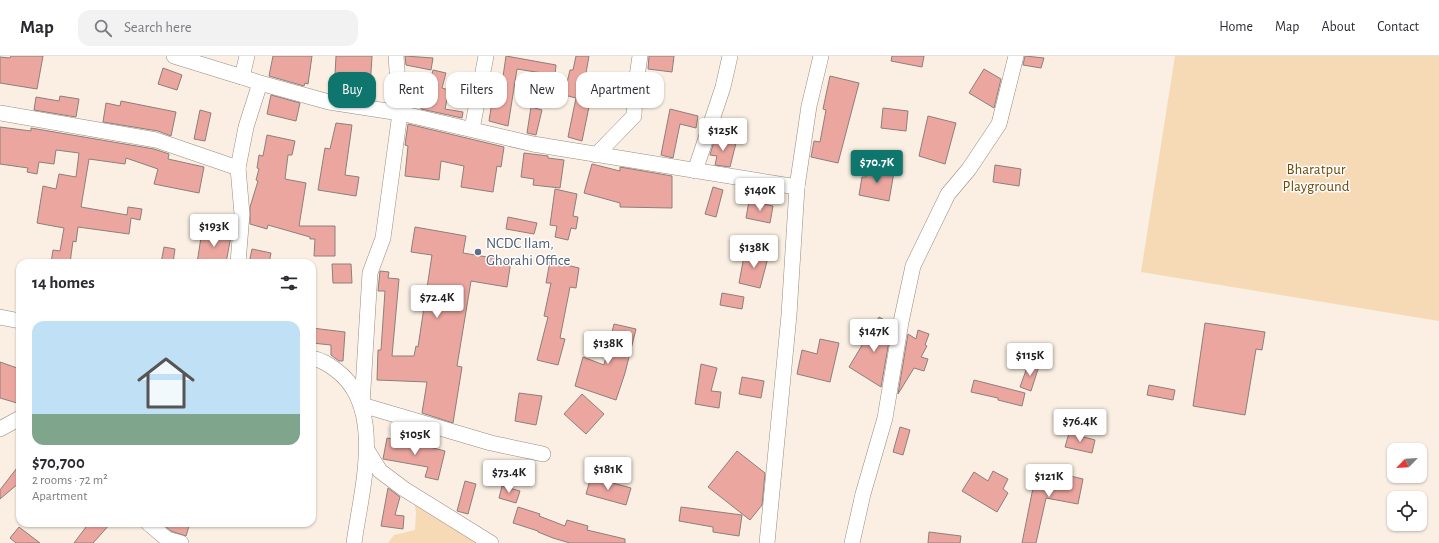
<!DOCTYPE html>
<meta charset="utf-8">
<style>
body{margin:0;font-family:"Alegreya Sans",sans-serif;background:#f2f2f3;color:#2b2b33;height:100vh;display:flex;flex-direction:column;font-size:15px;white-space:nowrap}
*{box-sizing:border-box;margin:0}
p{font-size:13px;color:#7c7c81}
.icon{flex:none;width:22px;height:22px;fill:none;stroke:currentColor;stroke-width:2;stroke-linecap:round;stroke-linejoin:round}
.map{position:relative;flex:1;overflow:hidden}
.side{position:absolute;left:16px;top:203px;width:300px;height:268px;display:flex;flex-direction:column;background:#fff;border-radius:12px;box-shadow:0 1px 3px #0004}
.side>*{flex:none}
.banner{position:absolute;left:328px;top:16px;width:380px;height:36px;display:flex;gap:8px}
.needle{width:26px;rotate:245deg}
.fabs{position:absolute;left:1387px;top:387px;display:grid;gap:8px}
.fabs a{display:grid;place-items:center;width:40px;height:40px;border-radius:8px;background:#fff;box-shadow:0 1px 3px #0004;font-size:20px}
.price{position:absolute;translate:-50% -34px;padding:0 9px;border-radius:4px;background:#fff;color:#222;font-size:13px;line-height:26px;filter:drop-shadow(0 1px 2px #0008)}
.price::after{content:'';position:absolute;left:50%;top:24px;width:12px;height:9px;margin-left:-6px;background:inherit;clip-path:polygon(0 0,100% 0,50% 100%)}
.price.on{background:#0f766e;color:#fff}
ul{padding:0;list-style:none}
li{display:grid;align-content:center;gap:8px;height:212px;padding:0 16px}
li+li{border-top:1px solid #e1e1e2}
li span{display:grid;place-items:center;height:124px;border-radius:12px;color:#555}
li>.icon{margin-inline-start:auto}
span .icon{width:72px;height:72px;fill:#fffc;stroke-width:1}
li b{font-size:17px}
h2{display:flex;justify-content:space-between;align-items:center;height:48px;padding:0 16px;font-size:17px}
.pill{padding:0 14px;border-radius:12px;background:#fff;box-shadow:0 1px 3px #0004;font-size:14px;line-height:36px}
.pill.on{background:#0f766e;color:#fff}
header{display:flex;align-items:center;gap:24px;box-sizing:border-box;height:56px;padding:0 20px;background:#fff;border-bottom:1px solid #e1e1e2}
header strong{font-size:19px}
nav{display:flex;gap:22px;margin-inline-start:auto;font-size:14px}
.search{width:280px;height:36px;background:#f2f2f3;display:flex;align-items:center;gap:10px;box-sizing:border-box;padding:0 14px;border-radius:12px;color:#7c7c81;font-size:15px}
.map>svg:first-child{display:block}
</style>
<header>
<strong>Map</strong>
<div class="search"><svg class="icon" aria-label="search" viewBox="0 0 24 24"><circle cx="10" cy="10" r="6"/><path d="M15 15l6 6"/></svg>Search here</div>
<nav><a>Home</a><a>Map</a><a>About</a><a>Contact</a></nav>
</header>
<div class="map">
<svg width="1439" height="487" viewBox="0 0 1439 487">
<rect width="100%" height="100%" fill="#faefe2"/>
<!-- green -->
<g fill="#f6d9b5">
<polygon points="1175,0 1439,0 1439,265 1141,216"/>
<polygon points="413,438 495,487 388,487 394,479 415,474 416,456"/>
</g>
<!-- building -->
<g fill="#eba79f" stroke="#8e7e7b">
<polygon points="11,0 43,0 37,33 0,27 0,1 10,2"/>
<polygon points="273,0 312,0 308,28 305,27 304,30 269,20"/>
<polygon points="336,0 372,0 370,33 374,33 373,44 334,38"/>
<polygon points="405,0 433,2 431,14 406,9"/>
<polygon points="506,0 556,9 555,19 517,13 508,70 489,65 492,46 499,48"/>
<polygon points="576,0 589,0 586,17 600,20 602,22 596,47 590,46 582,85 568,81 576,42 564,39 570,14 573,14"/>
<polygon points="649,0 674,0 672,16 648,13"/>
<polygon points="892,0 924,0 922,11 891,5"/>
<polygon points="1025,0 1044,2 1041,12 1023,9"/>
<polygon points="163,12 182,19 177,34 158,28"/>
<polygon points="984,13 1001,23 994,52 969,37"/>
<polygon points="433,14 446,17 442,32 449,34 445,53 463,56 462,62 421,53 423,43 425,44"/>
<polygon points="830,20 859,27 838,107 811,101 814,85 820,86 826,54 823,53"/>
<polygon points="271,39 300,47 296,65 267,58"/>
<polygon points="60,40 79,43 76,61 34,54 36,41 59,45"/>
<polygon points="121,45 176,56 171,80 158,75 103,66 106,47 120,50"/>
<polygon points="531,51 542,54 536,79 527,77"/>
<polygon points="883,52 908,55 906,75 881,72"/>
<polygon points="670,53 698,60 696,72 680,68 673,102 661,99"/>
<polygon points="200,54 211,57 205,85 194,83"/>
<polygon points="928,60 956,67 945,108 919,100"/>
<polygon points="336,67 352,69 345,119 359,121 356,140 318,134 325,92 330,93"/>
<polygon points="408,68 504,91 501,111 497,110 493,136 461,131 464,110 441,105 439,124 405,120 408,90 405,89"/>
<polygon points="0,71 31,75 31,72 154,93 169,98 168,103 204,111 199,137 154,128 158,113 126,102 125,108 89,103 81,151 127,159 128,151 142,153 140,164 131,162 129,178 78,171 76,186 73,185 70,207 51,207 53,194 60,195 64,172 37,167 43,130 56,133 59,118 76,121 79,97 56,94 54,108 39,106 37,118 27,116 28,112 0,108"/>
<polygon points="267,79 295,85 292,99 288,99 285,123 306,127 299,170 335,170 335,200 314,200 315,183 310,183 310,181 268,169 267,173 250,168 250,151 258,125 256,124 259,113 257,112 259,99 263,100"/>
<polygon points="715,82 736,87 730,111 715,109 717,100 710,99"/>
<polygon points="524,97 548,100 548,102 564,104 560,132 533,129 534,123 521,121"/>
<polygon points="592,108 620,115 620,111 672,120 672,152 620,151 620,147 584,137"/>
<polygon points="995,109 1021,113 1019,130 993,126"/>
<polygon points="868,111 894,116 889,145 859,139 862,121 866,121"/>
<polygon points="713,131 723,134 716,161 705,158"/>
<polygon points="555,133 577,138 573,160 578,161 576,173 571,172 568,184 555,181 557,170 550,169"/>
<polygon points="749,145 773,150 770,167 746,162"/>
<polygon points="508,161 537,167 534,178 506,173"/>
<polygon points="415,171 466,180 463,197 511,205 507,231 471,225 457,310 462,311 453,367 422,357 427,326 377,324 378,294 381,294 385,235 378,235 380,215 389,216 388,222 399,223 392,300 414,300 416,290 418,291 432,199 411,196"/>
<polygon points="202,175 231,180 226,207 197,207"/>
<polygon points="164,191 175,193 173,207 161,207"/>
<polygon points="252,193 271,197 269,207 249,207"/>
<polygon points="745,195 754,198 754,195 769,198 760,232 739,227"/>
<polygon points="550,205 579,212 576,232 570,231 560,282 565,283 558,309 537,304 548,261 544,260 551,227 546,227"/>
<polygon points="332,208 351,208 352,227 333,227"/>
<polygon points="722,237 744,241 742,253 720,249"/>
<polygon points="879,261 892,268 881,331 849,311"/>
<polygon points="1205,267 1265,276 1262,294 1256,293 1245,359 1193,350"/>
<polygon points="614,268 636,273 625,317 616,344 575,330 583,301 604,309"/>
<polygon points="312,272 345,276 343,305 339,305 331,299 331,289 312,287"/>
<polygon points="918,274 929,278 925,289 927,290 921,301 928,303 924,315 914,312 898,338 908,278 916,283"/>
<polygon points="820,283 839,287 830,326 797,318 802,294 817,298"/>
<polygon points="0,306 20,313 20,335 17,347 0,342"/>
<polygon points="1029,306 1039,310 1031,335 1020,331"/>
<polygon points="701,308 717,312 711,335 721,336 719,352 695,348"/>
<polygon points="742,321 764,325 761,342 739,338"/>
<polygon points="974,324 1025,337 1022,350 998,344 998,342 971,336"/>
<polygon points="1149,329 1175,334 1173,344 1147,339"/>
<polygon points="519,337 542,340 536,369 515,365"/>
<polygon points="582,338 604,358 586,378 564,358"/>
<polygon points="900,371 910,374 903,399 893,396"/>
<polygon points="1069,377 1095,384 1092,397 1065,391"/>
<polygon points="387,382 414,387 445,395 438,424 425,421 428,411 383,403"/>
<polygon points="737,395 765,417 762,449 750,464 708,431"/>
<polygon points="20,408 20,426 0,443 0,434"/>
<polygon points="1037,412 1083,423 1078,448 1046,442 1036,487 1022,487"/>
<polygon points="993,415 1008,423 1003,433 1008,437 997,456 962,435 974,416 988,425"/>
<polygon points="591,421 631,432 626,449 586,438"/>
<polygon points="465,425 476,428 468,458 457,455"/>
<polygon points="502,430 520,435 516,447 499,442"/>
<polygon points="388,432 400,441 395,459 404,460 403,473 381,470"/>
<polygon points="518,451 540,458 539,460 565,470 567,464 588,470 587,474 625,483 625,487 570,487 553,482 538,476 538,475 513,467"/>
<polygon points="681,451 742,459 739,480 713,476 713,471 679,465"/>
<polygon points="89,467 111,467 93,487 74,487"/>
<polygon points="166,467 190,467 186,480 171,475 165,470"/>
<polygon points="19,471 40,487 16,487 10,482"/>
<polygon points="929,476 961,480 960,487 928,487"/>
</g>
<g fill="none" stroke-linecap="round" stroke-linejoin="round">
<!-- minor casing -->
<g stroke="#968c81" stroke-width="16">
<g id="minor">
<polyline points="174,0 242,21 247,0"/>
<polyline points="396,0 400,57 383,182 370,217 362,349 491,387 543,398"/>
<polyline points="260,27 329,46 400,57 533,88 797,131"/>
<polyline points="0,57 156,84 238,112"/>
<polyline points="472,73 486,0"/>
<polyline points="596,99 634,60 635,34 640,0"/>
<polyline points="695,115 723,31 730,0"/>
<polyline points="238,207 242,158 238,112 246,71 260,27 242,21"/>
<polyline points="0,261 20,265"/>
<path d="M312 302C322 304 328 308 336 314 386 351 361 435 354 487"/>
<polyline points="0,373 20,362"/>
<polyline points="367,394 380,415 404,433 491,487"/>
<polyline points="148,467 167,483 181,487"/>
<polyline points="767,487 789,259 797,131 809,50 821,0"/>
<polyline points="852,487 863,438 885,362 901,266 913,210 948,138 969,113 999,68 1016,0"/>
</g>
</g>
<!-- minor -->
<use href="#minor" stroke="#fff" stroke-width="15"/>
</g>
<!-- markers -->
<circle fill="#5c6f8a" stroke="#fff" stroke-width="1.5" cx="478" cy="196" r="4"/>
<g text-anchor="middle" dominant-baseline="central" stroke-width="3" stroke-linejoin="round" paint-order="stroke">
<!-- park labels -->
<g font-size="15" fill="#6f4909" stroke="#fff">
<text x="1316" y="113">Bharatpur<tspan x="1316" dy="17">Playground</tspan></text>
</g>
<!-- service labels -->
<g font-size="15" fill="#4e5e75" stroke="#fff" text-anchor="start">
<text x="486" y="187">NCDC Ilam,<tspan x="486" dy="17">Ghorahi Office</tspan></text>
</g>
</g>
</svg>
<div class="fabs">
<a><svg class="needle" viewBox="-14 -14 28 28"><path d="M0-13l5 13h-10z" fill="#e53935"/><path d="M0 13l5-13h-10z" fill="#7c7c81"/></svg></a>
<a><svg class="icon" aria-label="locate" viewBox="0 0 24 24"><circle cx="12" cy="12" r="6"/><path d="M12 2v4M12 18v4M2 12h4M18 12h4"/></svg></a>
</div>
<b class="price" style="left:723px;top:96px">$125K</b>
<b class="price on" style="left:877px;top:128px">$70.7K</b>
<b class="price" style="left:760px;top:156px">$140K</b>
<b class="price" style="left:214px;top:192px">$193K</b>
<b class="price" style="left:754px;top:213px">$138K</b>
<b class="price" style="left:437px;top:263px">$72.4K</b>
<b class="price" style="left:874px;top:297px">$147K</b>
<b class="price" style="left:608px;top:309px">$138K</b>
<b class="price" style="left:1030px;top:321px">$115K</b>
<b class="price" style="left:1080px;top:387px">$76.4K</b>
<b class="price" style="left:415px;top:400px">$105K</b>
<b class="price" style="left:608px;top:435px">$181K</b>
<b class="price" style="left:509px;top:438px">$73.4K</b>
<b class="price" style="left:1049px;top:442px">$121K</b>
<div class="banner">
<a class="pill on">Buy</a>
<a class="pill">Rent</a>
<a class="pill">Filters</a>
<a class="pill">New</a>
<a class="pill">Apartment</a>
</div>
<section class="side">
<h2>14 homes<svg class="icon" aria-label="filters" viewBox="0 0 24 24"><path d="M4 7h16M4 17h16"/><circle cx="9" cy="7" r="2"/><circle cx="15" cy="17" r="2"/></svg></h2>
<ul>
<li><span style="background:linear-gradient(#bfe0f5 75%,#7fa58c 0)"><svg class="icon" aria-label="home" viewBox="0 0 24 24"><path d="M3 11l9-7 9 7M6 9v11h12V9"/></svg></span><div><b>$70,700</b><p>2 rooms · 72 m²</p><p>Apartment</p></div></li>
</ul>
</section>
</div>
